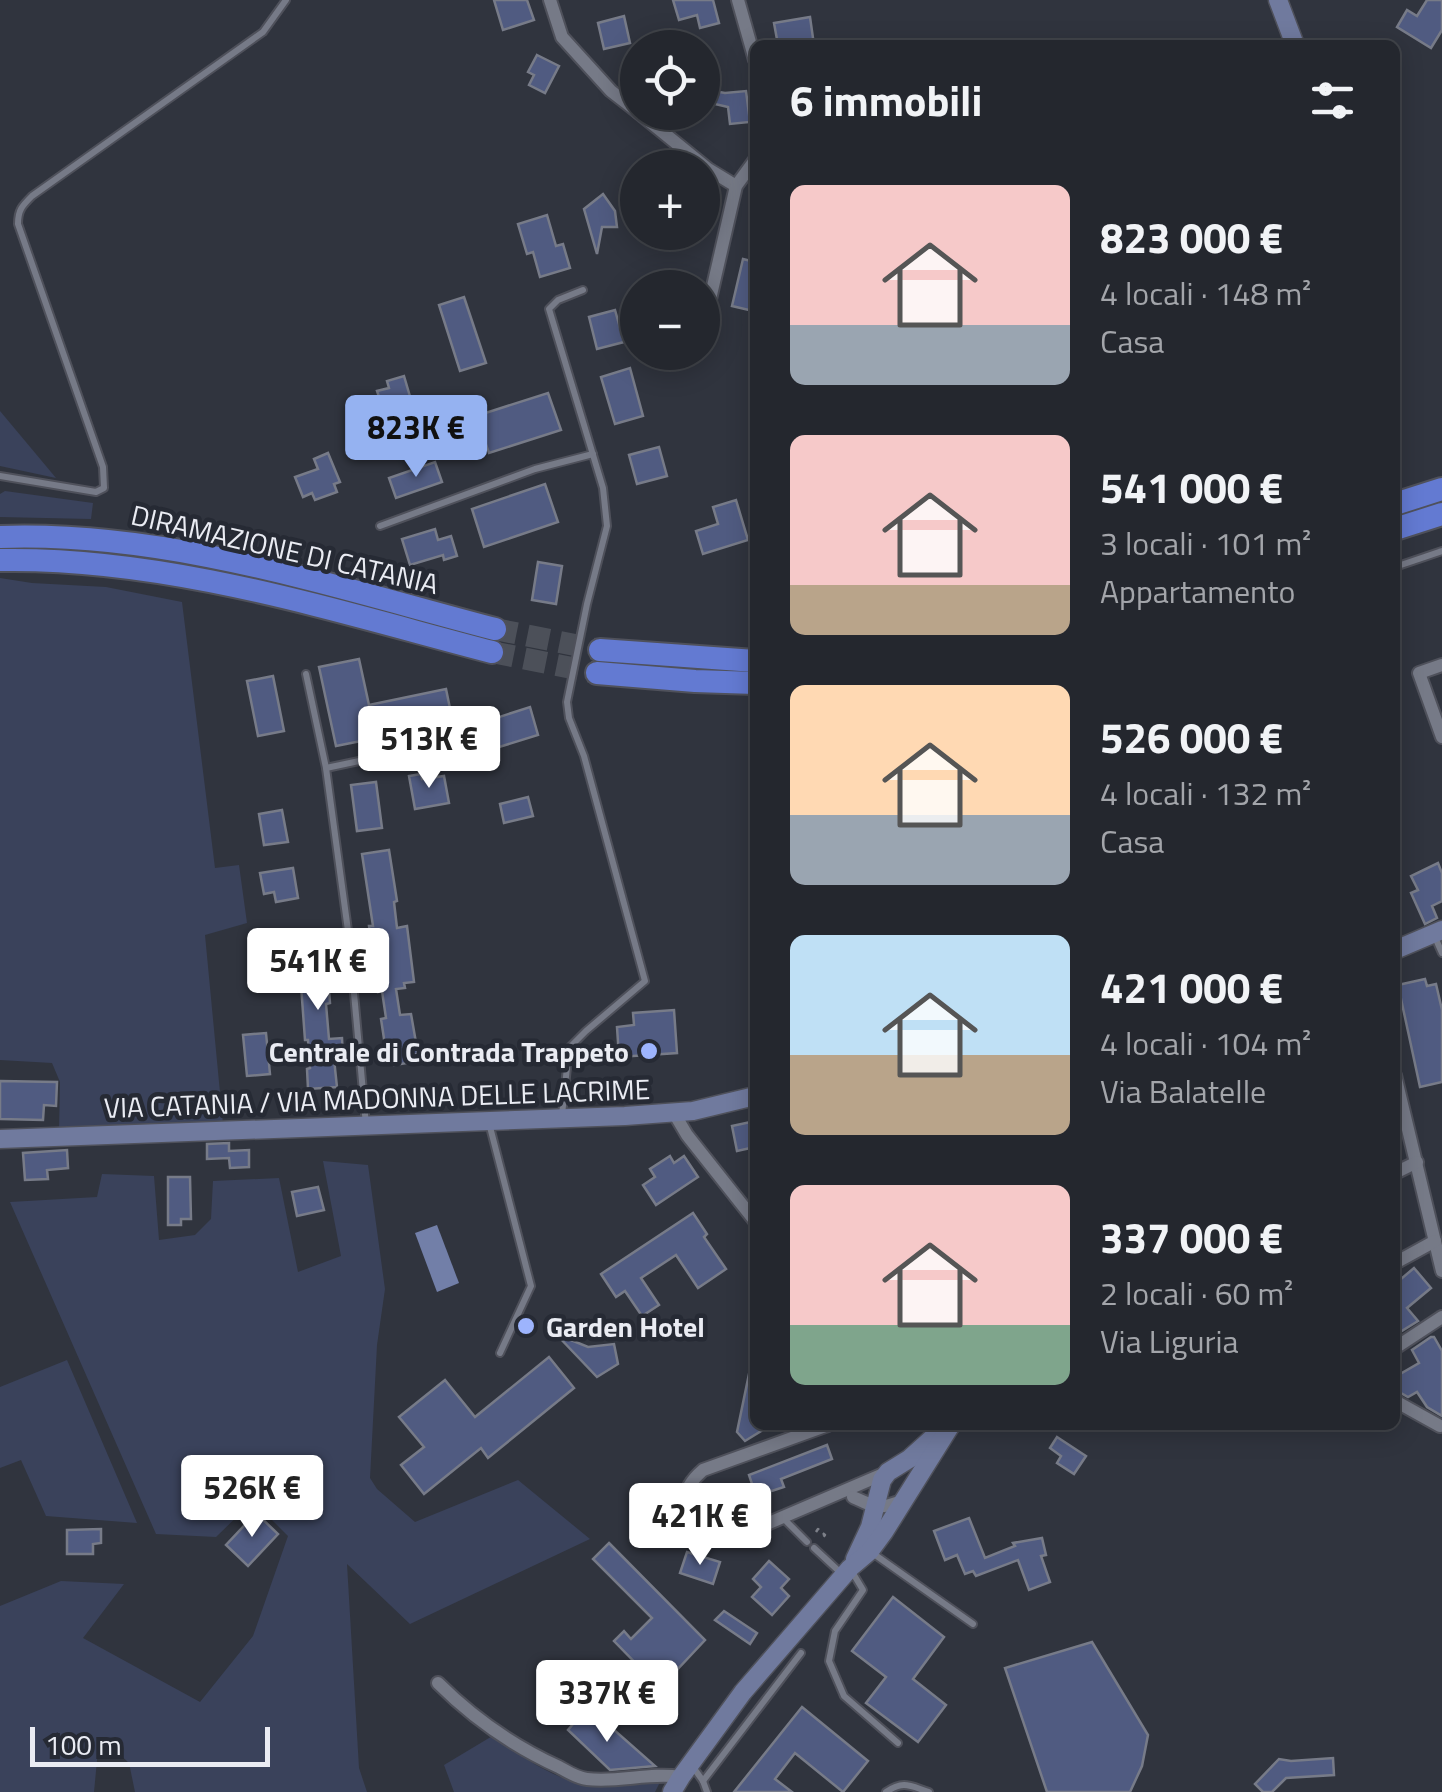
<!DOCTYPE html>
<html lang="it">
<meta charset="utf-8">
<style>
body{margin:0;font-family:"Titillium Web",sans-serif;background:#30333a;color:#f1f3f6;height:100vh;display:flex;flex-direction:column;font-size:38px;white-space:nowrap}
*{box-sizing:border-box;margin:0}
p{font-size:32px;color:#a3a5aa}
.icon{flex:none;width:55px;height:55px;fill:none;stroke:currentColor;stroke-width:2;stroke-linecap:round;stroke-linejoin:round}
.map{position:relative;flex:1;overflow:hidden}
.sheet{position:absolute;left:750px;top:40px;width:650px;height:1390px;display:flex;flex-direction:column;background:#24272e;border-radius:15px;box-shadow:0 5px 25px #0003,0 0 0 2px #41444a}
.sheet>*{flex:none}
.fabs{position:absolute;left:620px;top:30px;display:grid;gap:20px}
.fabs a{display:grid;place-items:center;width:100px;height:100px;border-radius:50%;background:#24272e;box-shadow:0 5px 25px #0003,0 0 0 2px #41444a;font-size:50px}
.scale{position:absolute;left:30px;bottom:25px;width:240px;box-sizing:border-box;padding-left:10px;border:5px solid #eaecf3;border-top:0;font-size:28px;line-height:35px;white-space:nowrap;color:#eaecf3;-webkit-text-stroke:8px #262a34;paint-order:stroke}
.price{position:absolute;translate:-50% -85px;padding:0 22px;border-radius:10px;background:#fff;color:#222;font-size:32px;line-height:65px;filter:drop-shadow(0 2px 5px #0008)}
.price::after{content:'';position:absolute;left:50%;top:60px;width:30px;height:22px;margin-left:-15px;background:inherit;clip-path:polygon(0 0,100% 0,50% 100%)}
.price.active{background:#95b2f1;color:#111}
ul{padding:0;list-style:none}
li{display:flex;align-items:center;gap:30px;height:250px;padding:0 40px}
li span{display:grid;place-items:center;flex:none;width:280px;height:200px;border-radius:15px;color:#555}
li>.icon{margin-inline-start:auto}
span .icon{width:120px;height:120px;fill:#fffc;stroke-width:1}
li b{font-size:42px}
h2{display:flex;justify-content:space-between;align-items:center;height:120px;padding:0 40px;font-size:42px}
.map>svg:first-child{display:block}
</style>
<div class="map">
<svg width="1442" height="1792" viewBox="0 0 1442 1792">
<rect width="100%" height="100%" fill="#30343e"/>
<!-- green -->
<g fill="#3a425b">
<polygon points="0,411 56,478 0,466"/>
<polygon points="5,491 93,503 91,519 0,517 0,494"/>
<polygon points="0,578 32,583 106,587 182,602 215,868 239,865 247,923 205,935 223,1124 59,1132 60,1082 52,1063 0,1060"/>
<polygon points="323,1161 368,1165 385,1289 377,1345 370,1478 377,1489 415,1522 518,1480 590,1539 410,1624 347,1564 359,1768 367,1792 135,1792 129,1763 115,1750 98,1750 94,1792 0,1792 0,1606 61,1581 124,1584 83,1638 200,1702 253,1636 288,1536 253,1501 216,1537 156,1534 10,1202 97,1197 102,1174 154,1176 159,1240 195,1235 211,1219 213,1181 279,1178 298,1272 341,1256"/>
<polygon points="67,1360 137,1523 46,1516 21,1460 0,1468 0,1387"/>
<path d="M494 1735C517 1754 542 1771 571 1781 598 1790 632 1783 660 1782L655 1792H454L444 1765Z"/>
</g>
<!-- water -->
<polygon fill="#727fa8" points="437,1225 459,1283 437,1292 415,1233"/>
<!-- building -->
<g fill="#505b81" stroke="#777b88" stroke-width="2.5">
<polygon points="494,0 527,0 534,20 503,30"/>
<polygon points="673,0 713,0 719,23 700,28 697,15 679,20"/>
<polygon points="1427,0 1442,0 1442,30 1431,48 1397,27 1407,10 1417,16"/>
<polygon points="624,16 630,43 604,49 598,23"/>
<polygon points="810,17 814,45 778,45 774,23"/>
<polygon points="537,55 559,66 545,93 529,85 534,75 528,72"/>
<polygon points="702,89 725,93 746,91 750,122 730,124 728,107 702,101"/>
<polygon points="603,194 615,211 617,227 602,227 597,254 584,209"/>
<polygon points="547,215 556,246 563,244 570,268 540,277 533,252 527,254 518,224"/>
<polygon points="743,259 755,262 753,311 732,306"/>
<polygon points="464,297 486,363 460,371 439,305"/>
<polygon points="615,310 624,342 597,349 589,317"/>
<polygon points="630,368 643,416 615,424 601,377"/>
<polygon points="404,376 416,417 379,428 372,402 380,400 377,391 389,388 387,381"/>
<polygon points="548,393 561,430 489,453 476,416"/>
<polygon points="659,447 667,476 637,484 629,455"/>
<polygon points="328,453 340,482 334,484 337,492 315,500 312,493 303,497 295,477 318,469 314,459"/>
<polygon points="435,462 442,482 396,498 389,478"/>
<polygon points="545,484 558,522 484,547 472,509"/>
<polygon points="736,500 748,540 703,554 696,531 718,524 713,507"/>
<polygon points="435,529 438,540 451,536 457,556 444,560 443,555 410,565 402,539"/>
<polygon points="538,562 562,566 556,604 532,600"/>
<polygon points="359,659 369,705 446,689 452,718 375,734 376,738 336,746 319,667"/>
<polygon points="273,676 284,731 258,736 247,681"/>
<polygon points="530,707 538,735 496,748 487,721"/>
<polygon points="421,774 422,779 444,776 449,803 415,809 409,776"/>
<polygon points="376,782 382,828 357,831 351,785"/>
<polygon points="528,797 533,816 504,823 500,804"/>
<polygon points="282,810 288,842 264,845 259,814"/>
<polygon points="389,850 397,901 394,902 397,928 407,926 414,982 404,983 405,988 396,989 400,1015 411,1014 418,1054 406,1056 407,1063 394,1065 392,1052 386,1052 381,1019 386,1018 382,991 378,992 369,926 373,926 362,854"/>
<polygon points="1438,863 1442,873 1442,901 1432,906 1437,918 1425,924 1411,893 1418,890 1411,876"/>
<polygon points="293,868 298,898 276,902 274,892 264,894 260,873"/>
<polygon points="321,935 322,955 335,954 337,974 328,975 330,1003 326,1004 329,1039 342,1038 343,1058 334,1059 337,1087 308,1089 307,1069 310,1068 308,1040 305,1040 301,985 304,985 302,956 298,957 297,937"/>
<polygon points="1425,979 1427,986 1436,984 1442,1010 1442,1082 1420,1087 1398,985"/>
<polygon points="674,1010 677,1053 619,1057 617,1027 634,1025 633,1013"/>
<polygon points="266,1033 270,1074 247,1076 243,1035"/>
<polygon points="0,1081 57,1082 56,1106 44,1105 43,1120 0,1119"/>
<polygon points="755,1121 755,1147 737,1151 732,1126"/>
<polygon points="229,1143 229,1151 249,1150 249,1167 230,1168 229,1158 207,1159 207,1144"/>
<polygon points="67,1150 68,1168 47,1170 48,1179 25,1180 23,1153"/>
<polygon points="670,1156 674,1163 684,1156 698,1177 656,1205 643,1185 655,1177 650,1169"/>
<polygon points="168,1177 190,1177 191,1219 181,1219 181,1225 168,1225"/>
<polygon points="318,1187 324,1210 297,1216 292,1192"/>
<polygon points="693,1213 707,1234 704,1237 726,1269 698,1288 676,1255 641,1278 659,1305 642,1316 625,1291 616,1297 601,1274"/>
<polygon points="1414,1268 1431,1288 1407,1308 1418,1321 1400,1332 1395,1326 1395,1284"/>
<polygon points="556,1334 588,1347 614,1344 618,1364 597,1377"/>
<polygon points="1431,1337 1434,1337 1442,1351 1442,1416 1427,1407 1417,1392 1408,1397 1401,1393 1395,1383 1395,1377 1419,1363 1412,1350"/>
<polygon points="549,1357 574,1388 488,1458 481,1448 424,1494 401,1465 424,1447 399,1417 445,1380 475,1417"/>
<polygon points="749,1374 755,1375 755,1425 771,1425 745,1441 737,1432"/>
<polygon points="1057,1437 1086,1456 1074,1474 1057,1463 1061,1456 1050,1448"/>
<polygon points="827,1445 832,1459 781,1479 784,1487 756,1496 749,1475"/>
<polygon points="256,1513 278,1534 248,1566 226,1545"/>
<polygon points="969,1518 985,1558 1015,1546 1013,1543 1042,1538 1046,1555 1041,1556 1050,1582 1029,1590 1018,1560 976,1576 973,1571 965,1574 957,1555 945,1560 934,1531"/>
<polygon points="101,1529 101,1543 93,1544 93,1554 67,1554 67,1530"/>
<polygon points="609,1543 705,1640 660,1688 614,1641 624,1631 631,1639 652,1618 593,1559"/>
<polygon points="687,1552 720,1562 713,1584 680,1573"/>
<polygon points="769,1561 789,1579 781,1588 789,1596 772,1615 752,1597 761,1587 753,1579"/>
<polygon points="893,1597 944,1637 913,1679 946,1705 918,1742 866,1703 886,1677 852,1651"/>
<polygon points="724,1611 757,1633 750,1644 715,1620"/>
<polygon points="1092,1642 1148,1735 1142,1766 1130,1792 1047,1792 1005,1668"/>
<polygon points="802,1707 868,1761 843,1792 795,1753 775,1779 792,1792 734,1792"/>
<polygon points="585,1710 609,1732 612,1728 655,1766 610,1770 568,1730"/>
<polygon points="1333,1758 1334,1775 1286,1778 1272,1792 1263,1792 1255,1784 1279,1759 1291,1761"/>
</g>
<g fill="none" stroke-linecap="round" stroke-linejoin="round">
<!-- motorway-tunnel -->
<g stroke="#4c5059" stroke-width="22" stroke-dasharray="22 11" stroke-linecap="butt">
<polyline points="495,629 600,650"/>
<polyline points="492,652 597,673"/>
</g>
<!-- service casing -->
<g stroke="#4f515b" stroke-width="10">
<g id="service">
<path d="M0 476 96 492 104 488 103 467 18 224C18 210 22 206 32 196L263 32 286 0"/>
<polyline points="380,526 535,469 593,454"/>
<polyline points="1395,567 1442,551"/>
<polyline points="306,674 326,768 349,938 366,1125"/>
<polyline points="326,768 435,745"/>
<polyline points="1434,935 1442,953"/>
<polyline points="562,1115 569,1048 586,1031 645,981 584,756 569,718 567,702 587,604 607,526 603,488 549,309 558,300 583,290"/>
<polyline points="489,1123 531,1286 500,1353"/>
<polyline points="783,1518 807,1542"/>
<polyline points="814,1548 842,1574"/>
<polyline points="871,1552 973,1624"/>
<polyline points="851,1570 863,1590 835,1631 829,1661 844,1696 898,1743"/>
<polyline points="693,1767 703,1781 707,1792"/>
<polyline points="703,1781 801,1653"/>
<path d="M886 1792C904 1780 910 1786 929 1792"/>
</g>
</g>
<!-- minor casing -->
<g stroke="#4f515b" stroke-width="16">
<g id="minor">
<polyline points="550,0 562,37 611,91 638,112"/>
<polyline points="738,0 755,60"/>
<polyline points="638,112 708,169 736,186"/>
<polyline points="708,308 736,186 755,160"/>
<polyline points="1442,665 1419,673 1442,737"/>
<polyline points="1395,1075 1442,1271"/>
<polyline points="674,1113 687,1135 755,1221"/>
<polyline points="1395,1173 1417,1162"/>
<polyline points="1395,1263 1435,1241"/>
<polyline points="1395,1348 1442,1317"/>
<polyline points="1395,1401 1440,1426"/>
<path d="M828 1425 703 1470C683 1487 672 1517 701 1534 710 1539 723 1538 734 1538L888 1472"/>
<path d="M853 1497C877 1508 879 1510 904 1500"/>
<path d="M438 1683C473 1718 513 1746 559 1767 568 1772 577 1778 587 1779 619 1783 649 1772 681 1777"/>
</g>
</g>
<!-- secondary casing -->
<g stroke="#4f515b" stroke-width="21">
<g id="secondary">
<polyline points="1278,0 1295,45"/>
<polyline points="1395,950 1442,930"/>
<polyline points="0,1139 625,1116 693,1111 755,1096"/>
<polyline points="855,1559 870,1527 882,1480 888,1472 909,1459 939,1432"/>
<polyline points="672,1792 681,1777 743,1692 850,1568 870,1551 884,1532 951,1425"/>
</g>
</g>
<!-- motorway casing -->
<g stroke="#4f515b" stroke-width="26">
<g id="motorway">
<polyline points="1395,504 1442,489"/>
<polyline points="1395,529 1442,514"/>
<path d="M0 537C169 531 334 587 495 629"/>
<path d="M0 560C168 557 331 610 492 652"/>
<polyline points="600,650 755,661"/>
<polyline points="597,673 695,681 755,683"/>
</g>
</g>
<!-- path -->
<g stroke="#7d8089" stroke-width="2.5" stroke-dasharray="5 5" stroke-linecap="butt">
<polyline points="1222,45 1223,43 1225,45"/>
<polyline points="816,1532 818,1529 825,1535 821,1539"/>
</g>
<!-- service -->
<use href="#service" stroke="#767a87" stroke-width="6"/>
<!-- minor -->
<use href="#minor" stroke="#767a87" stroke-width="12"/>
<!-- secondary -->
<use href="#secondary" stroke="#707a9e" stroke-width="18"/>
<!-- motorway -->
<use href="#motorway" stroke="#637ad2" stroke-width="22"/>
</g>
<!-- markers -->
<g fill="#9db4fd" stroke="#262a34" stroke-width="4">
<circle cx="649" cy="1051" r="10"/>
<circle cx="526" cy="1326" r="10"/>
</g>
<g text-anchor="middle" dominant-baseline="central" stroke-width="9" stroke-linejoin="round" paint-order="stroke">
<!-- street labels -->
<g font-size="28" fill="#eaecf3" stroke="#262a34">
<text transform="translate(285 549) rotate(13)">DIRAMAZIONE DI CATANIA</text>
<text transform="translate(377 1098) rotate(-2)">VIA CATANIA / VIA MADONNA DELLE LACRIME</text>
</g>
<!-- poi labels -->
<g font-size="28" font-weight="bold" fill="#eaecf3" stroke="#262a34" text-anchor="end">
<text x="629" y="1051">Centrale di Contrada Trappeto</text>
<text x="546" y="1326" text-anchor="start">Garden Hotel</text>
</g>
</g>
</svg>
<div class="fabs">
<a><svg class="icon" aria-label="locate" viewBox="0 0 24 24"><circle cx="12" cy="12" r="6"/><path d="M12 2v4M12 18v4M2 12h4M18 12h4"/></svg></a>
<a>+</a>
<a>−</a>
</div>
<div class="scale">100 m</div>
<b class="price active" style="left:416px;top:480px">823K €</b>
<b class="price" style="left:429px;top:791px">513K €</b>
<b class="price" style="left:318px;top:1013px">541K €</b>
<b class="price" style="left:252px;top:1540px">526K €</b>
<b class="price" style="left:700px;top:1568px">421K €</b>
<b class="price" style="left:607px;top:1745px">337K €</b>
<section class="sheet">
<h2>6 immobili<svg class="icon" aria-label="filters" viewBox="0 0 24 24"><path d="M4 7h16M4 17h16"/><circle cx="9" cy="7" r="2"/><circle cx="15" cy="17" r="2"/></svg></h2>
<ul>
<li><span style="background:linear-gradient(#f6c9c9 70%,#9aa5b1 0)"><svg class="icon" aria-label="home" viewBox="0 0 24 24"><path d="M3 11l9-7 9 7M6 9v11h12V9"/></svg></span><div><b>823 000 €</b><p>4 locali · 148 m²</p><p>Casa</p></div></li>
<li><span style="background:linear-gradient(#f6c9c9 75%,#b9a48a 0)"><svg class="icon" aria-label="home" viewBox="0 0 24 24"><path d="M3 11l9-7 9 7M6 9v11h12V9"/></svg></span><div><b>541 000 €</b><p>3 locali · 101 m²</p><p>Appartamento</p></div></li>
<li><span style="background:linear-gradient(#ffd9b3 65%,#9aa5b1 0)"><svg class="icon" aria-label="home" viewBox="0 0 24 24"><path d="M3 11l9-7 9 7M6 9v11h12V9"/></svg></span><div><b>526 000 €</b><p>4 locali · 132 m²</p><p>Casa</p></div></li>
<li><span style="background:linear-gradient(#bfe0f5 60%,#b9a48a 0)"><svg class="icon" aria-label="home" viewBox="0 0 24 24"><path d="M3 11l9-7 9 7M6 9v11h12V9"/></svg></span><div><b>421 000 €</b><p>4 locali · 104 m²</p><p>Via Balatelle</p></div></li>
<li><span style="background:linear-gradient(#f6c9c9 70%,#7fa58c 0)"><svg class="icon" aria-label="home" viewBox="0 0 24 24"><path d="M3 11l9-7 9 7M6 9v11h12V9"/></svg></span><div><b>337 000 €</b><p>2 locali · 60 m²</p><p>Via Liguria</p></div></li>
</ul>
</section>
</div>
